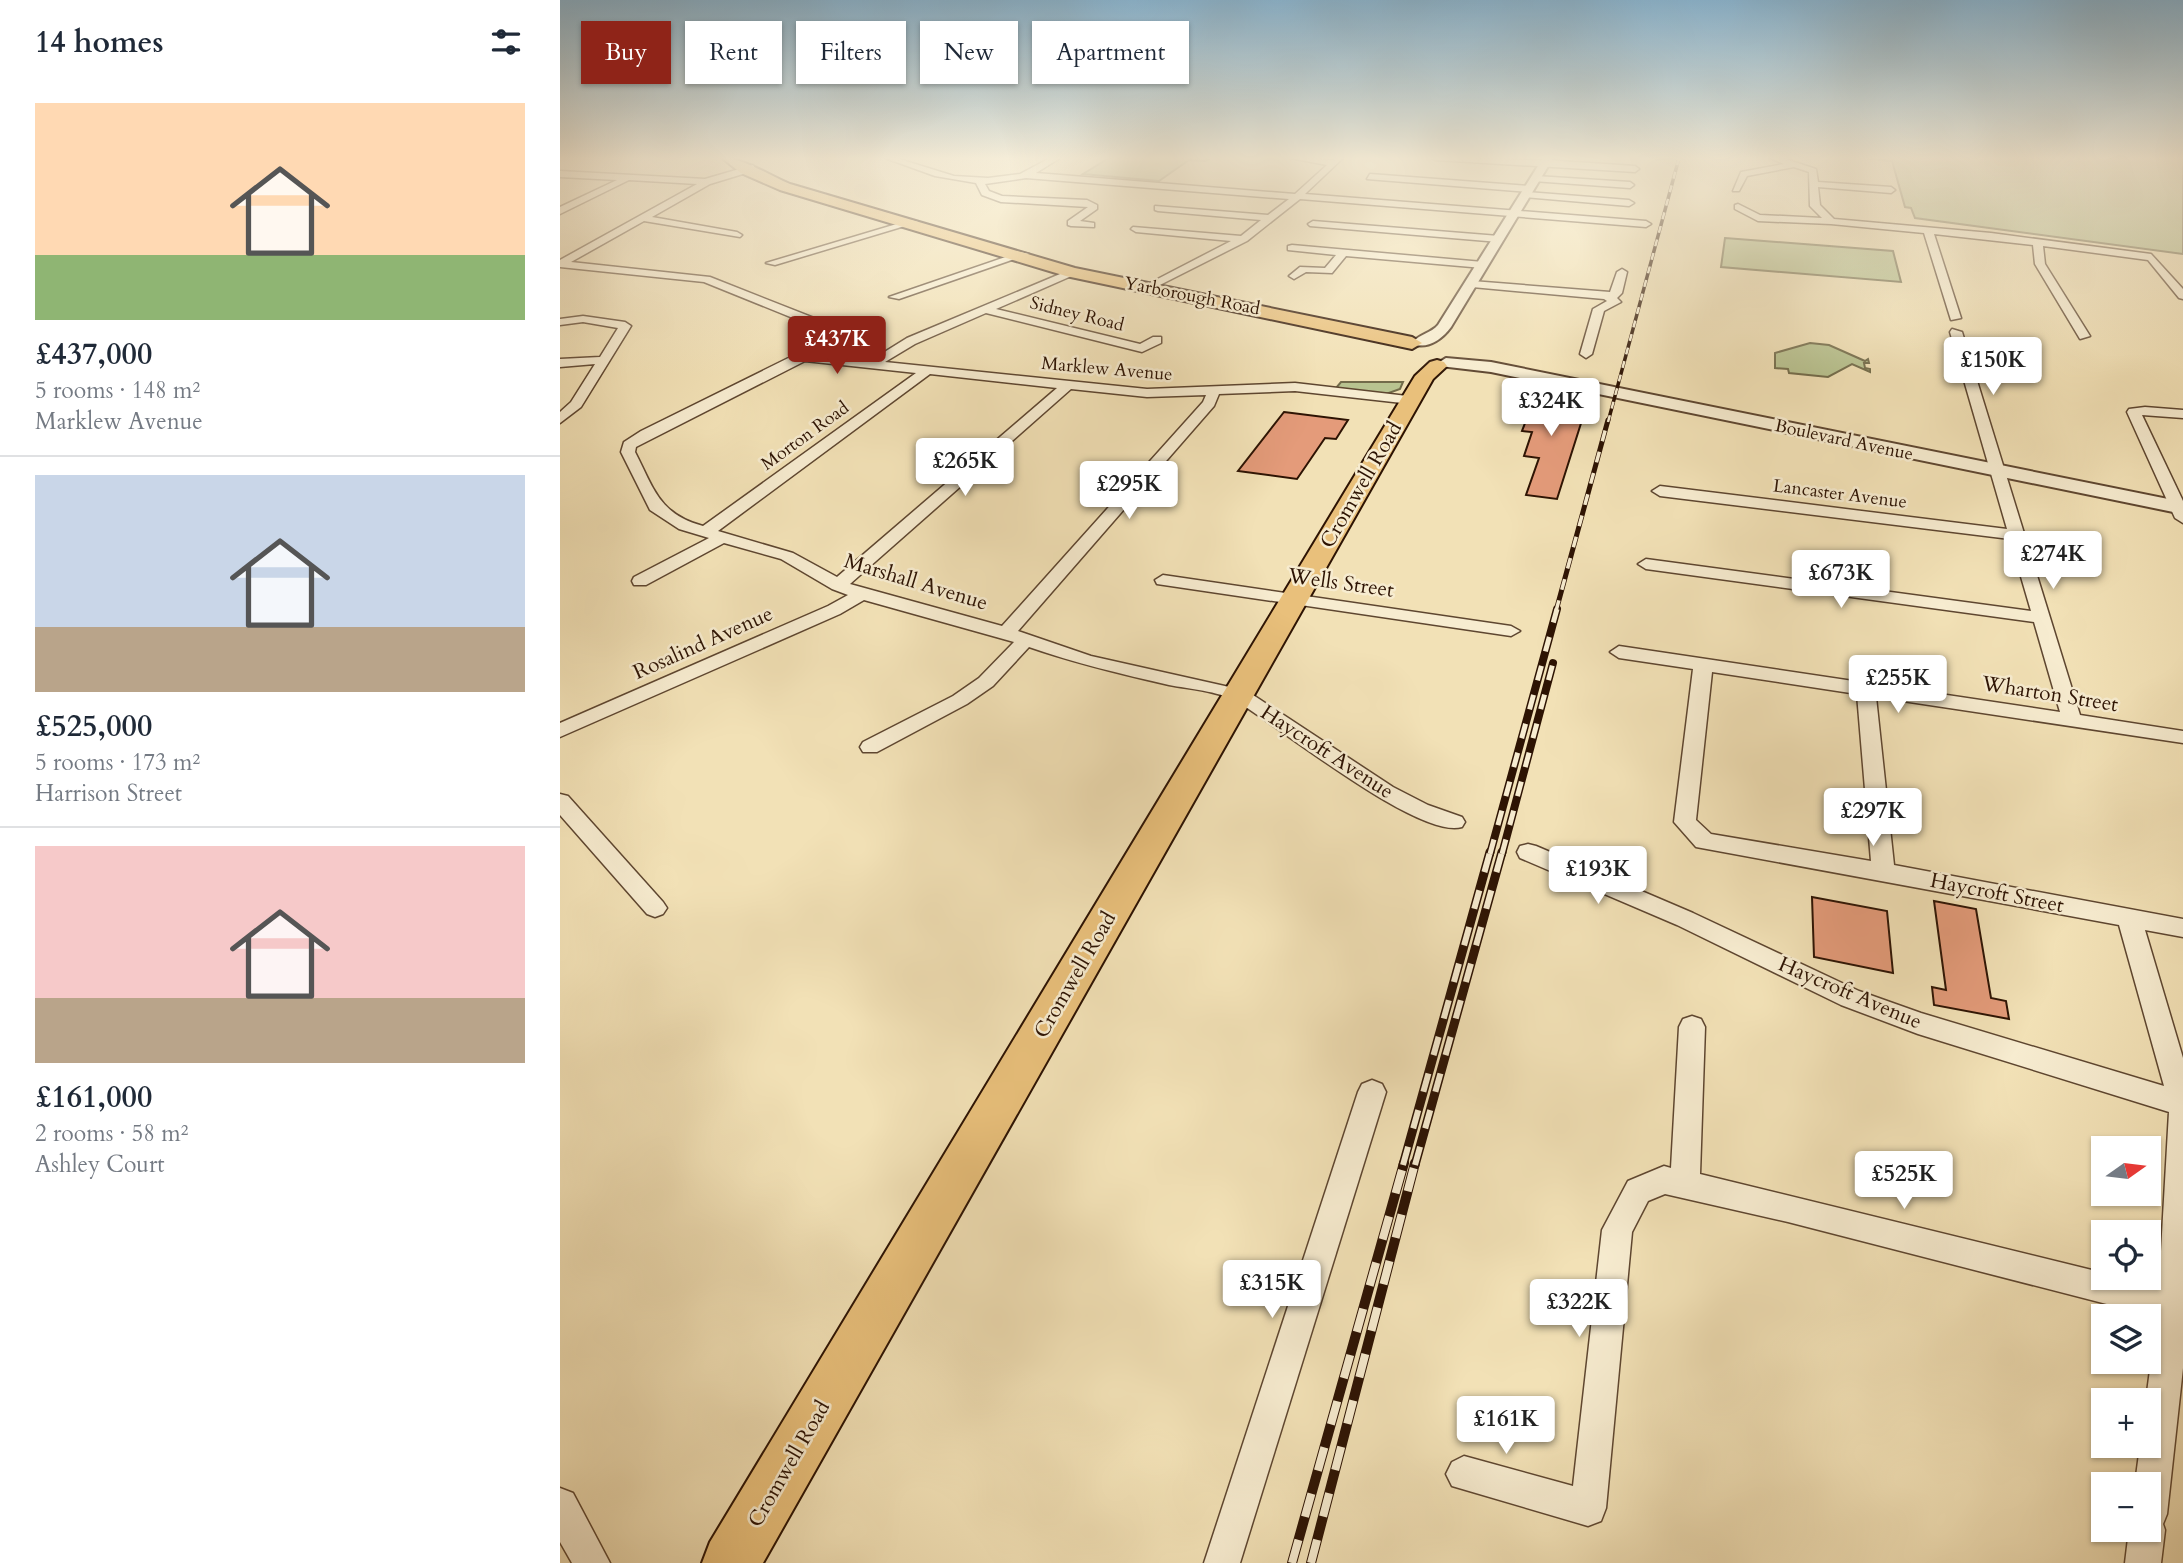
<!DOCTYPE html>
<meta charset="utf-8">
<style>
body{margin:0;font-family:Cardo,serif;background:#f2f2f3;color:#1f2937;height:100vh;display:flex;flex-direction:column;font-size:26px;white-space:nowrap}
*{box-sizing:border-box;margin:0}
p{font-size:23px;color:#747a83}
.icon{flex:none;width:38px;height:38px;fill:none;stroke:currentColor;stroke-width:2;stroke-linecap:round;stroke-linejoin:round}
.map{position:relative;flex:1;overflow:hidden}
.sheet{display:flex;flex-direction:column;background:#fff;width:560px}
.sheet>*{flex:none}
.hud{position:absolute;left:21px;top:21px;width:665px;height:63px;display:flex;gap:14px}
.needle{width:46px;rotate:76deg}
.fabs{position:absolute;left:1531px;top:1136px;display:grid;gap:14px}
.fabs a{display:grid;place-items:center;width:70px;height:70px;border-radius:0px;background:#fff;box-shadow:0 2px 5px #0004;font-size:35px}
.price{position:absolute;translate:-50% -60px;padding:0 16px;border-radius:7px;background:#fff;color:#222;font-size:23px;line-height:46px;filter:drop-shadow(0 2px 4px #0008)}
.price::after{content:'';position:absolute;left:50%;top:42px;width:21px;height:16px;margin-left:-10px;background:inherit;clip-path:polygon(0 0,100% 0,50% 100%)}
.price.selected{background:#8f2418;color:#fff}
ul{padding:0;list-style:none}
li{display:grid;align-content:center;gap:14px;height:371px;padding:0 35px}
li+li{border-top:2px solid #e0e1e3}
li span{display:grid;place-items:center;height:217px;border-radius:0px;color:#555}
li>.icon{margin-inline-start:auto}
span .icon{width:126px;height:126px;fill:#fffc;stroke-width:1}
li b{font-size:30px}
h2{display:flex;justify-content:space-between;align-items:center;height:84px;padding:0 35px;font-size:30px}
.pill{padding:0 24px;border-radius:0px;background:#fff;box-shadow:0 2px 5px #0004;font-size:24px;line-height:63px}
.pill.selected{background:#8f2418;color:#fff}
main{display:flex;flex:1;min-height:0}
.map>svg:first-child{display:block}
</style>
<main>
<section class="sheet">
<h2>14 homes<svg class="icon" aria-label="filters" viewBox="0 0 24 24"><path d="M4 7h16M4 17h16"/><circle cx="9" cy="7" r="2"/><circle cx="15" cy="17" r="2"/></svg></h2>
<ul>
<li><span style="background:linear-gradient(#ffd9b3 70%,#8fb573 0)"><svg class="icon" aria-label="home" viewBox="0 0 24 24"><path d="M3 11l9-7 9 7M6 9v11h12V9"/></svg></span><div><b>£437,000</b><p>5 rooms · 148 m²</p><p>Marklew Avenue</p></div></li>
<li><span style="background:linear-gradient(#c9d6e8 70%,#b9a48a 0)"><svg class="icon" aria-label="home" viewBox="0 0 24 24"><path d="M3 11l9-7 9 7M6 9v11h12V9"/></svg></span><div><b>£525,000</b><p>5 rooms · 173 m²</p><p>Harrison Street</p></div></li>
<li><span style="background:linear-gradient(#f6c9c9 70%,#b9a48a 0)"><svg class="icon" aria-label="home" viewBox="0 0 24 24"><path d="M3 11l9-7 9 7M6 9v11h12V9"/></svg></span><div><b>£161,000</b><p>2 rooms · 58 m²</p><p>Ashley Court</p></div></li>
</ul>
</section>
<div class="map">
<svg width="1623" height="1563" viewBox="0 0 1623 1563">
<rect width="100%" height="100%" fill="#f2e1b6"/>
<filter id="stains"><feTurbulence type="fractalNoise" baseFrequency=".00286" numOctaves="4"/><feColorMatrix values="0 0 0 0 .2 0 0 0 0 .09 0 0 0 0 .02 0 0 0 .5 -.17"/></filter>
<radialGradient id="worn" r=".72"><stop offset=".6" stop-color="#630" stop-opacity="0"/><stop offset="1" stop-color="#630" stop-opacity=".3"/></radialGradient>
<!-- green -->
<g fill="#b8c390" stroke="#726b4a" stroke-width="2">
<polygon points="549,158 651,158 645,161 629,160 599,181 523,174"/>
<polygon points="1301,158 1623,158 1623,254 1355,218 1351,208 1345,207 1332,161"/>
<polygon points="1165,238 1333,251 1341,282 1161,267"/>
<polygon points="1250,343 1269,345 1305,361 1308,359 1309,363 1304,363 1305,368 1310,369 1310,372 1292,364 1268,377 1229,373 1228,369 1215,368 1215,353"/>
<polygon points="781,382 843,382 840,389 826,394 776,388"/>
</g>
<!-- building -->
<g fill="#e49b7a" stroke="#2d1303" stroke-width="2">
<polygon points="969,391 1029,398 997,499 966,495 979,458 964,456 972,432 962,431 967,418 959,417"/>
<polygon points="724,412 788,420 776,439 765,438 737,479 678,471"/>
<polygon points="1252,897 1327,911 1333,973 1254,957"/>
<polygon points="1374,901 1416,909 1431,998 1446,1001 1449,1019 1374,1005 1372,987 1386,990"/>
</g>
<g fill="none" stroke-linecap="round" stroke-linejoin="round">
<!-- minor casing -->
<g stroke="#5e4630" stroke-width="3">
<g id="minor">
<polygon points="325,158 336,158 394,176 428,178 460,174 490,158 500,158 476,173 735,194 767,165 730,158 772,160 783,158 745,194 1086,221 1091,224 1086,227 740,199 687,241 590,290 586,289 586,285 671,241 576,232 571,229 573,227 681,236 701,220 598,211 595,210 595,206 708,215 729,199 466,178 425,184 429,191 442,196 527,200 537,205 537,209 520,221 534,223 534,227 511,226 508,225 508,221 528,207 441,202 422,195 416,183 375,176"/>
<polygon points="871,158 985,160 1075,166 1079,169 1075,172 875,160"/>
<polygon points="1210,158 1222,158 1256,169 1258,182 1331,187 1335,190 1331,193 1258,187 1260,205 1274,219 1431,233 1591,254 1623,289 1623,299 1619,298 1588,260 1483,246 1485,264 1530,336 1520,339 1475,264 1473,245 1374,234 1401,318 1391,320 1364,233 1271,224 1198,221 1175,209 1175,205 1178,204 1200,215 1262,218 1250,206 1249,172 1234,167 1187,176 1179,191 1173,191 1181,172 1224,164"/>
<path d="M193 165 196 170 150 184 92 217 177 232 182 235 180 237 84 221 11 262 150 277 287 331 289 334 279 345 257 355 310 361 347 338 512 269 516 270V274L436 309 580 344 593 337H601V343L582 352 426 313 355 344 325 362 587 389 735 383 856 397 858 400 851 404 735 391 659 394 654 406 458 631 531 656 687 691 833 787 868 805 902 817 905 822 902 827C859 840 719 726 676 701 658 691 629 689 609 685 561 674 515 663 469 647L433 686 407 704 317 752H303L300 747 303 742 393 696 419 678 454 642 304 600 280 614 0 737V723L268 606 288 595 272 589 221 559 164 543 86 585H74L72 581 74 577 149 538 119 529 90 510 61 452 64 442 81 431 275 335 144 282 0 267V260L137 184 69 180 0 214V207L57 180 0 177V171L145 179ZM245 361 356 373 143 526C99 514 94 489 75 452L76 447ZM370 374 497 388 277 577 233 553 158 531ZM511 389 587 397 646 395 643 402 442 626 290 584Z"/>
<polygon points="810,174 970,186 974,189 970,192 807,179"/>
<polygon points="976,176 1070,182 1074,185 1070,188 973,181 972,179"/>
<polygon points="967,192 1069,200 1074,203 1069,206 964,197 962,195"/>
<polygon points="350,220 358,222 215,265 206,263"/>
<polygon points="753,221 939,236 944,239 939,242 750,226 748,224"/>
<polygon points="732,245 923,262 928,265 923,268 786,256 772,273 746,272 734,279 729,276 740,267 765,268 776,255 728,250 728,246"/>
<polygon points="460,252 469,254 339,299 329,297"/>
<polygon points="1062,269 1067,272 1062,293 1057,298 1061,302 1044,311 1032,354 1026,358 1020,354 1033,309 1047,301 1044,299 912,287 907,284 912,281 1050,292 1057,272"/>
<polygon points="23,316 65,322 71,326 21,407 0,423 0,412 11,402 35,364 0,367 0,359 40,357 58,328 23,322 0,325 0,319"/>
<path d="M1392 329 1402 332 1520 715 1623 731V743L1316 697 1334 865 1623 919V937L1585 930 1623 1058V1368L1607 1514 1603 1524 1605 1530 1601 1563H1565L1569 1530H1589V1484H1575L1580 1446H1589V1400H1586L1597 1317 1228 1222 1105 1194 1088 1201 1072 1232 1046 1508 1041 1521 1028 1526 892 1486 886 1474 892 1462 904 1456 1013 1486 1042 1230 1068 1181 1104 1166 1111 1168 1119 1027 1123 1019 1132 1016 1141 1019 1145 1027 1140 1174 1544 1273V1278H1563L1599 1286 1609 1112 1358 1034 1281 1005 1117 925 960 858 957 852 960 846 968 844 976 846 1133 913 1299 991 1361 1013 1604 1086 1559 925 1136 847 1114 822 1133 669 1059 658 1050 652 1059 646 1500 712 1474 622 1086 569 1078 564 1086 559 1471 611 1450 539 1100 496 1092 491 1100 486 1447 529 1390 332ZM1152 672 1297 694 1311 861 1151 834 1136 820Z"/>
<polygon points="1585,407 1623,410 1623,418 1582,415 1623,501 1623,523 1615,518 1567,412 1569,409"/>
<polygon points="603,575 951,626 960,631 951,636 597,584 595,580"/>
<polygon points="0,794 8,796 103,902 107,908 103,914 95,917 87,914 0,815"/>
<polygon points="812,1080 822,1084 826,1092 680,1563 644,1563 798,1092 802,1084"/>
<polygon points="0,1488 13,1493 50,1563 12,1563 0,1542"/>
</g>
</g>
<!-- tertiary casing -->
<g stroke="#5e4630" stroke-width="4">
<g id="tertiary">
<path d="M983 158H993L891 327C883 338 870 348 856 345L853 342C860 334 871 333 878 325Z"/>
<polygon points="886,358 931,362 1623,502 1623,514 931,372 880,366 878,363"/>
</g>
</g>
<!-- primary casing -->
<g stroke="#2d1303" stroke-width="4">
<g id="primary">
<path d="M162 158C184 158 208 175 230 184L515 268 852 337 862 343 852 349 506 276 220 190 181 173Z"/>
<polygon points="877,360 884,362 887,366 873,379 203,1563 142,1563 150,1542 855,376 870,362"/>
</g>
</g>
<!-- minor -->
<use href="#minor" fill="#f7ecd0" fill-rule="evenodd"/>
<!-- tertiary -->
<use href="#tertiary" fill="#f7ecd0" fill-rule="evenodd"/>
<!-- primary -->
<use href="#primary" fill="#e9c07b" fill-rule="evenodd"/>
<!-- rail-far4 casing -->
<g stroke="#2d1303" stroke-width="3.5">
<polyline id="rail-far4" points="1048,422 1119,158"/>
</g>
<!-- rail-far3 casing -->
<g stroke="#2d1303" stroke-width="5">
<polyline id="rail-far3" points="996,611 1048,420"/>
</g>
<!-- rail-far2 casing -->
<g stroke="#2d1303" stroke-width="8">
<g id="rail-far2">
<polyline points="930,854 997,609"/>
<polyline points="942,854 993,663"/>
</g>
</g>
<!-- rail-far1 casing -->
<g stroke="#2d1303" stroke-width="9">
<g id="rail-far1">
<polyline points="843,1165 930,852"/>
<polyline points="855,1165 942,852"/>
</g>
</g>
<!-- rail casing -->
<g stroke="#2d1303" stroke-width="10">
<g id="rail">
<polyline points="732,1563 844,1163"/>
<polyline points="751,1563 855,1163"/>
</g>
</g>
<!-- rail-far4 -->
<use href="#rail-far4" stroke="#f7ecd0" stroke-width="2.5" stroke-dasharray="7" stroke-linecap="butt"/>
<!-- rail-far3 -->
<use href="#rail-far3" stroke="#f7ecd0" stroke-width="3.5" stroke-dasharray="11" stroke-linecap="butt"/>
<!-- rail-far2 -->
<use href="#rail-far2" stroke="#f7ecd0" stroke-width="5" stroke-dasharray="15" stroke-linecap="butt"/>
<!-- rail-far1 -->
<use href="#rail-far1" stroke="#f7ecd0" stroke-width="6" stroke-dasharray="19" stroke-linecap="butt"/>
<!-- rail -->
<use href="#rail" stroke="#f7ecd0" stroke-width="8" stroke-dasharray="24" stroke-linecap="butt"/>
</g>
<!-- sky -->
<linearGradient id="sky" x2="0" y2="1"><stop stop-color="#8ab7d4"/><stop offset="0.42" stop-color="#f9f2de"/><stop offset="1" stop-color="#f9f2de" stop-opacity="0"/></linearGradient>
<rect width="1623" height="377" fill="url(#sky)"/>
<g text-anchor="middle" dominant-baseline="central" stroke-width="5" stroke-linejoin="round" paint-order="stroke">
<!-- far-street labels -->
<g font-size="18" fill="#2d1303" stroke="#f7ecd0">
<text transform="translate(632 296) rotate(11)">Yarborough Road</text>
<text transform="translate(517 314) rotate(14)">Sidney Road</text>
<text transform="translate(547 369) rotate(5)">Marklew Avenue</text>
<text transform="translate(245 436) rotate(-36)">Morton Road</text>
<text transform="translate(1284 440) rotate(12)">Boulevard Avenue</text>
<text transform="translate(1280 494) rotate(7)">Lancaster Avenue</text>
</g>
<!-- street labels -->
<g font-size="21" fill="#2d1303" stroke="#f7ecd0">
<text transform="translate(801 485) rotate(-60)">Cromwell Road</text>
<text transform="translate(356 582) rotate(17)">Marshall Avenue</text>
<text transform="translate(781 583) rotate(8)">Wells Street</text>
<text transform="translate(143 643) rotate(-24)">Rosalind Avenue</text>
<text transform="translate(1490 694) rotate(9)">Wharton Street</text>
<text transform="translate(767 752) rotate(33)">Haycroft Avenue</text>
<text transform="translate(1437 893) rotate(11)">Haycroft Street</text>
<text transform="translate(515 975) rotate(-60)">Cromwell Road</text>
<text transform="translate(1290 993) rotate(23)">Haycroft Avenue</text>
<text transform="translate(229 1464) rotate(-60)">Cromwell Road</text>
</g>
</g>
<rect width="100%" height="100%" filter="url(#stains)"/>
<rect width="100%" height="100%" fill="url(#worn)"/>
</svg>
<div class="fabs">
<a><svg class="needle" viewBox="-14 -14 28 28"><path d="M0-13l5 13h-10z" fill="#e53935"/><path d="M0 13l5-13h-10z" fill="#747a83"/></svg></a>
<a><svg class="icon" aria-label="locate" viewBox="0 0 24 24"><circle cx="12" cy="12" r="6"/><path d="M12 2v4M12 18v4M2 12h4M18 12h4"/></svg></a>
<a><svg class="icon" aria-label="layers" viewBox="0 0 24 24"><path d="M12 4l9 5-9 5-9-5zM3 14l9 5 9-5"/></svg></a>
<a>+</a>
<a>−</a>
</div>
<b class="price selected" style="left:277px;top:376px">£437K</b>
<b class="price" style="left:1433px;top:397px">£150K</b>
<b class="price" style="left:991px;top:438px">£324K</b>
<b class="price" style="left:405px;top:498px">£265K</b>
<b class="price" style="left:569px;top:521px">£295K</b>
<b class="price" style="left:1493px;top:591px">£274K</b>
<b class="price" style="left:1281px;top:610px">£673K</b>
<b class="price" style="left:1338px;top:715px">£255K</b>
<b class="price" style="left:1313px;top:848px">£297K</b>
<b class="price" style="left:1038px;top:906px">£193K</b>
<b class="price" style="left:1344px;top:1211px">£525K</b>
<b class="price" style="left:712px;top:1320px">£315K</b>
<b class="price" style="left:1019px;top:1339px">£322K</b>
<b class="price" style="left:946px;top:1456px">£161K</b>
<div class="hud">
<a class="pill selected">Buy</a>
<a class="pill">Rent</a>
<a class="pill">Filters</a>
<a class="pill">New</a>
<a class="pill">Apartment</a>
</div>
</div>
</main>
